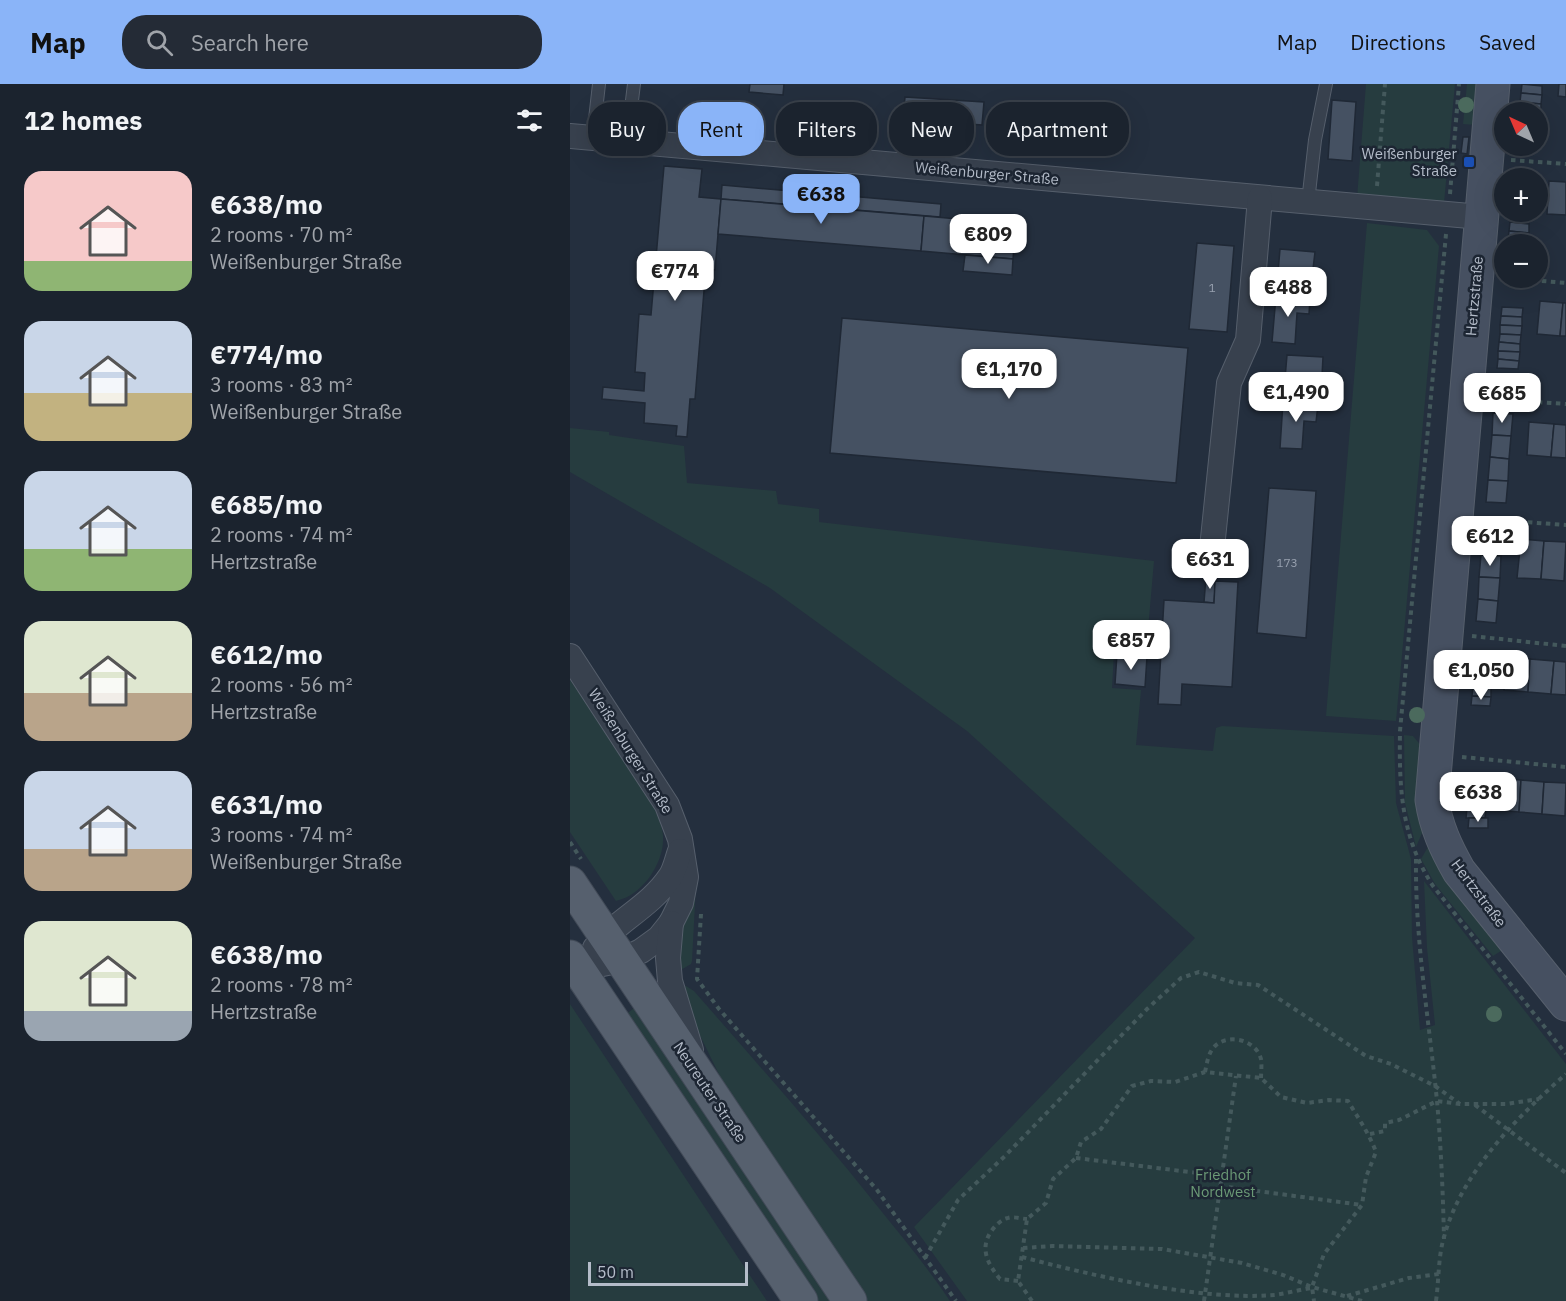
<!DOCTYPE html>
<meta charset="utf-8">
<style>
body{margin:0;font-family:"IBM Plex Sans",sans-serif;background:#242b36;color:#f1f3f6;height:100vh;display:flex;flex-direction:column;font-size:22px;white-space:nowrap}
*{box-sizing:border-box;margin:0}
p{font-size:20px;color:#a0a4aa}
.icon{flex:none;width:33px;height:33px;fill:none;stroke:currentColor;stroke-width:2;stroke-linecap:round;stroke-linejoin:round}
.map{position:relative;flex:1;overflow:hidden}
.panel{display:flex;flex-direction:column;background:#1b232e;width:570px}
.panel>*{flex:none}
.hud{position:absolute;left:18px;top:18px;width:570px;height:54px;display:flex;gap:12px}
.needle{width:39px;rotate:316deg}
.buttons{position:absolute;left:924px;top:18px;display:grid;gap:12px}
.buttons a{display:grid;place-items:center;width:54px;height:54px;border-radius:50%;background:#1b232e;box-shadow:0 6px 24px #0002,0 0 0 2px #39404a;font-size:30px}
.scale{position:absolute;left:18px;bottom:15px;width:160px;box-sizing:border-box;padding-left:6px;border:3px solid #b4bcc9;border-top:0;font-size:16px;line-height:21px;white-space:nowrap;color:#b4bcc9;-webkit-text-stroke:4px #1d2633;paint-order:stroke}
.price{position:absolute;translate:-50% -51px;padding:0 14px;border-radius:12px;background:#fff;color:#222;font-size:20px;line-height:39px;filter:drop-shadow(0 2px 3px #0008)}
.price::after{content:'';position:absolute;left:50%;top:36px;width:18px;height:14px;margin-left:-9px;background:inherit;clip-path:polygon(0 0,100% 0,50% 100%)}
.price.on{background:#8ab4f8;color:#111}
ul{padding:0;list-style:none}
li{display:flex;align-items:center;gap:18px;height:150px;padding:0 24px}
li span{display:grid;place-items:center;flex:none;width:168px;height:120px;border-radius:18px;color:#555}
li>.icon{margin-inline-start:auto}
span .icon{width:72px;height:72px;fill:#fffc;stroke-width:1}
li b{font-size:26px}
h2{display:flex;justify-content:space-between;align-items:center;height:72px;padding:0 24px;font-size:26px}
.tag{padding:0 21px;border-radius:24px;background:#1b232e;box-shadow:0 6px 24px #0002,0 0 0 2px #39404a;font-size:21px;line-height:54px}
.tag.on{background:#8ab4f8;color:#111}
header{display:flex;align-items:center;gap:36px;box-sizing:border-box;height:84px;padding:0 30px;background:#8ab4f8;color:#111}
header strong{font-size:28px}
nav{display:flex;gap:33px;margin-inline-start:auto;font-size:21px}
.search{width:420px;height:54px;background:#242b36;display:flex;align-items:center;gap:15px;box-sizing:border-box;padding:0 21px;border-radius:24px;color:#a0a4aa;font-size:22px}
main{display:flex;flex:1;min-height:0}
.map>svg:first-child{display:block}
</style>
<header>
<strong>Map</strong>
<div class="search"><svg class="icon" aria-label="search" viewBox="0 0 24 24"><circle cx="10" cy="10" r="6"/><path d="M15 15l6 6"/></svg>Search here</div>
<nav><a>Map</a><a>Directions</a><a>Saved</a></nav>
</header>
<main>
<section class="panel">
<h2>12 homes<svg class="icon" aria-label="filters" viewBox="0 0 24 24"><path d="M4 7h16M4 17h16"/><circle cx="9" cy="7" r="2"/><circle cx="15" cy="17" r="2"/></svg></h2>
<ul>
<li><span style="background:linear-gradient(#f6c9c9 75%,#8fb573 0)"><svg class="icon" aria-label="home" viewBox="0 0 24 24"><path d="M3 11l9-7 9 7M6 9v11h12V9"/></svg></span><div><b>€638/mo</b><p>2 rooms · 70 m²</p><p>Weißenburger Straße</p></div></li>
<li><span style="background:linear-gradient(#c9d6e8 60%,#c2b280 0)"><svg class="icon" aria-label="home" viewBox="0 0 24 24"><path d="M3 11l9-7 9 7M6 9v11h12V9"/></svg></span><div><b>€774/mo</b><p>3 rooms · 83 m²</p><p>Weißenburger Straße</p></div></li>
<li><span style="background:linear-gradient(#c9d6e8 65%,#8fb573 0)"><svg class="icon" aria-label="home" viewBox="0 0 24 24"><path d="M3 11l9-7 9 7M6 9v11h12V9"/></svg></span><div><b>€685/mo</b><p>2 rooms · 74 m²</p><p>Hertzstraße</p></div></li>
<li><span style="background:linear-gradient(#dfe7d0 60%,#b9a48a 0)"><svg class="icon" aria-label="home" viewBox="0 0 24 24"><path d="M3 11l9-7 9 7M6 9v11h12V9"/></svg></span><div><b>€612/mo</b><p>2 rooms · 56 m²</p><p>Hertzstraße</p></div></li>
<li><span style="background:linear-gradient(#c9d6e8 65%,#b9a48a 0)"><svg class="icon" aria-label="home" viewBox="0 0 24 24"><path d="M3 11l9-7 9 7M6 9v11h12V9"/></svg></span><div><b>€631/mo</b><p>3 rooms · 74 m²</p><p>Weißenburger Straße</p></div></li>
<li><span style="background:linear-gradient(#dfe7d0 75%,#9aa5b1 0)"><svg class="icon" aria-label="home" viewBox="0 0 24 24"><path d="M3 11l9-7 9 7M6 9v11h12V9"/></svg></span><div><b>€638/mo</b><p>2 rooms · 78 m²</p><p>Hertzstraße</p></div></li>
</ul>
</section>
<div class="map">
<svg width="996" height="1217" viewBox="0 0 996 1217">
<rect width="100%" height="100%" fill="#242f3e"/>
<!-- green -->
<g fill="#263c3f">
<polygon points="796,0 885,0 874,119 787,114"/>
<polygon points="897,0 910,0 905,41 893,40"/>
<polygon points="797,139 857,146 869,162 826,637 756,632"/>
<polygon points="0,344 39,348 39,351 114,362 117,399 206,407 208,420 249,425 249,438 584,477 576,569 544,568 542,604 571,606 566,661 643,667 646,644 652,642 824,652 826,719 841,775 842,853 850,946 865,941 857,864 854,797 996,980 996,1217 397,1217 344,1143 625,854 397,647 200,504 0,388"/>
<path d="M0 596C22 629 90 716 93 751 94 767 88 781 79 794 69 806 61 813 46 817L0 748Z"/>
<polygon points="834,651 843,652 852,663 858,735 846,763 835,719"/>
<polygon points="862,756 934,865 923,872 865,800 851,775"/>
<path d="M126 801 122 877 121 880 109 887C109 857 113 829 126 801Z"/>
<path d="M111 902H116L124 907C186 978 249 1049 308 1123 333 1154 358 1184 380 1217H293L169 1031 117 925Z"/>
<polygon points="0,920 173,1181 197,1217 0,1217"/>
<polygon points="67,922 264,1217 243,1217 55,931"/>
</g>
<!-- building -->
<g fill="#455162" stroke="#1f2835" stroke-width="1.5">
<polygon points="180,0 214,0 213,11 179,8"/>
<polygon points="952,0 972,2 972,11 951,9"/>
<polygon points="989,0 996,0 996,13 988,12"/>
<polygon points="951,9 972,11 971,20 950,18"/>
<polygon points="335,13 414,18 412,41 333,35"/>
<polygon points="762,16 786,18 782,77 758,75"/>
<polygon points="950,18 971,20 971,29 950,27"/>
<polygon points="893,53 899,53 897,70 891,69"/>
<polygon points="94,82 132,85 129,113 151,115 145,186 127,184 126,195 135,195 125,315 120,315 117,353 106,352 107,342 74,339 75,319 32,315 33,303 74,307 75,289 65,288 69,230 81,231"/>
<polygon points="979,97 996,98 996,131 977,130"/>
<polygon points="152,101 371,120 370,133 151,115"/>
<polygon points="151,115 354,132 351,167 148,150"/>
<polygon points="941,129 960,131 959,140 940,138"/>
<polygon points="354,132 446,140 443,175 351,167"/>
<polygon points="940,138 959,140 959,149 939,147"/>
<polygon points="939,147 959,149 958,158 938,156"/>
<polygon points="627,159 664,162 657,248 619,245"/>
<polygon points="710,165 745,168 743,185 731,184 728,214 706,212"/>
<polygon points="395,171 443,175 442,191 393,187"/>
<polygon points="706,212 740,215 739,230 727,229 725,260 702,258"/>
<polygon points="970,217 993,219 990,252 967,250"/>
<polygon points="993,219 996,219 996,252 990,252"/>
<polygon points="932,223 953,224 952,233 931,232"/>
<polygon points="931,232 952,233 952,242 930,241"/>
<polygon points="272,234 618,264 606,399 260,369"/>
<polygon points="930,241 952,242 951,251 930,250"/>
<polygon points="930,250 951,251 950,260 929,258"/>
<polygon points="929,258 950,260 950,268 928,267"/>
<polygon points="928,267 950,268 949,277 928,275"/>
<polygon points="717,271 753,273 752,292 738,290 735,320 713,318"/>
<polygon points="928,275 949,277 948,285 927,284"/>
<polygon points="713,318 748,321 746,338 734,337 732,365 710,364"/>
<polygon points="923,329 943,330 941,352 922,351"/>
<polygon points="959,338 984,340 981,373 957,371"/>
<polygon points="984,340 996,341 996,374 981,373"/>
<polygon points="922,351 941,352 939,375 920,373"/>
<polygon points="920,373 939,375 938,397 918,396"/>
<polygon points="918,396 938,397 936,419 916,418"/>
<polygon points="699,404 746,407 736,554 687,549"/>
<polygon points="913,449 933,450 931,472 911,471"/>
<polygon points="951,455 974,457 971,495 947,494"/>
<polygon points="974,457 996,458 994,497 971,495"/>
<polygon points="911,471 931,472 930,494 909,493"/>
<polygon points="636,493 646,493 644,519 634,518"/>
<polygon points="909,493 930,494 928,517 908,515"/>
<polygon points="645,497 668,498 662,603 612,600 611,621 588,620 594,516 644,519"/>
<polygon points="908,515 928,517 926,539 906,537"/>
<polygon points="547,570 577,573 575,603 545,600"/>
<polygon points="905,574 923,575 923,585 904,584"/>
<polygon points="937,574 960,575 958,608 934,606"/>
<polygon points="960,575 984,577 981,610 958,608"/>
<polygon points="984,577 996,578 996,611 981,610"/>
<polygon points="904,584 923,585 922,594 903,593"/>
<polygon points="903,593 922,594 921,603 903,602"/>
<polygon points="903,602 921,603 921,613 902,612"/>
<polygon points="902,612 921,613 920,622 901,621"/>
<polygon points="928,694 951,696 949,728 925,726"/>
<polygon points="951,696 974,698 972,730 949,728"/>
<polygon points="974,698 996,699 995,732 972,730"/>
<polygon points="892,704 914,705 913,715 891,714"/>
<polygon points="894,714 913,715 913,724 894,724"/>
<polygon points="897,724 916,724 915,734 896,734"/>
<polygon points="899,734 918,734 918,744 898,744"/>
</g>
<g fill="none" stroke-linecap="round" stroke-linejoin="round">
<!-- service casing -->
<g stroke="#565f6c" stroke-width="14">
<g id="service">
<polyline points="23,53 29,0"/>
<polyline points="57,57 64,0"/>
<polyline points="738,118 745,56 756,0"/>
</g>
</g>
<!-- minor casing -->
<g stroke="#565f6c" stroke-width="26">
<g id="minor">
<polyline points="0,52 911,133"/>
<polyline points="642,464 659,299 678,256 690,114"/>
<polyline points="0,572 97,721 110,755 116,793 111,819 101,839 89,854 71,867 52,876 8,885"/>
<polyline points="101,839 98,874 100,897 121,966"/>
<path d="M25 864C46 837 80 823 100 793 105 786 107 775 110 767"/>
</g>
</g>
<!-- secondary casing -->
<g stroke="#565f6c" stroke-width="35">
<path id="secondary" d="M923 0 862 716C866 743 876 764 889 787L996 920"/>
</g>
<!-- primary casing -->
<g stroke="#414a57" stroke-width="35">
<g id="primary">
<polyline points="0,799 280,1217"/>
<polyline points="0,873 231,1217"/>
</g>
</g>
<!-- path -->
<g stroke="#44595c" stroke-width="4" stroke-dasharray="4.5 4.5" stroke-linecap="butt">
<polyline points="941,76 996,80"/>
<polyline points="807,102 815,0"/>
<polyline points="880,110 889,0"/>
<path d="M876 150 830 647C829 704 831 753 863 802L996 970"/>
<polyline points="936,194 996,199"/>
<polyline points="923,315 996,320"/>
<polyline points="913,435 996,441"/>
<polyline points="902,552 996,562"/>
<polyline points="892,673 996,683"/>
<polyline points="0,758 11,775"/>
<path d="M846 775C845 856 859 936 867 1017 871 1063 873 1109 874 1155"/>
<polyline points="131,830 127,895 149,925 307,1106 386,1217"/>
<path d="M635 988C637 979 638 969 645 962 659 949 686 956 691 975 692 981 691 989 691 994"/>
<polyline points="905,1021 996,1089"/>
<polyline points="800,1050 815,1047 815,1039 829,1036 867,1017 890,1020 936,1020 969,1015"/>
<polyline points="506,1074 652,1092"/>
<polyline points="650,1102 792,1121"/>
<polyline points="453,1164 482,1162 592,1165 672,1179 713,1191 742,1203 792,1217"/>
<path d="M452 1173C524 1192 631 1217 705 1211 717 1209 729 1206 741 1204"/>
<polyline points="355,1174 388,1116 435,1072 577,925 611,894 629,888 665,899 688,901 796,972 821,980 865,1002 890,1020"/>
<path d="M448 1197 430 1195C418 1180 410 1166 420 1149 424 1143 431 1135 438 1134 443 1132 452 1135 457 1135"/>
<polyline points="777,1212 839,1194 869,1190"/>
<path d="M462 1217 448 1197 457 1135 476 1119 483 1095 506 1074 511 1058 531 1045 562 1002 581 997 605 998 635 988 691 994 711 1013 737 1019 759 1016 778 1017C788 1034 799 1049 806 1068L796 1093 792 1121 754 1170 742 1203 744 1217"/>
<polyline points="634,1217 666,992"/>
<path d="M866 1217C869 1196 868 1173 874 1153 892 1088 946 1034 996 990"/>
</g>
<!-- service -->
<use href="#service" stroke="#38414e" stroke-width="12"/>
<!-- minor -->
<use href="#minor" stroke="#38414e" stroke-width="24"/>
<!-- secondary -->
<use href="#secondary" stroke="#465061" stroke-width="33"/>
<!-- primary -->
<use href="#primary" stroke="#56606e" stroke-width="33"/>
</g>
<!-- trees -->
<g fill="#4b6a5d">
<circle cx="896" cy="21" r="8"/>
<circle cx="847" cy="631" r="8"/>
<circle cx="924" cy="930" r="8"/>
</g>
<!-- markers -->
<rect fill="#1a4fb4" stroke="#1d2633" stroke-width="2" x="893" y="72" width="12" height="12" rx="3"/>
<g text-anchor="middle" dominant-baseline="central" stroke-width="5" stroke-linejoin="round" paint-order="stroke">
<!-- number labels -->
<g font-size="12" fill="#98a1af">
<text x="642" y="203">1</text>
<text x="717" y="478">173</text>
</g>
<!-- poi labels -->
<g font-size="15" fill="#b4bcc9" stroke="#1d2633" text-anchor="end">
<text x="887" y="69">Weißenburger<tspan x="887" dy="17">Straße</tspan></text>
</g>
<!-- street labels -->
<g font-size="15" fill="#b4bcc9" stroke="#1d2633">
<text transform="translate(417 89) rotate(5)">Weißenburger Straße</text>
<text transform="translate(904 212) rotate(-85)">Hertzstraße</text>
<text transform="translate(61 667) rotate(58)">Weißenburger Straße</text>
<text transform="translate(909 809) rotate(53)">Hertzstraße</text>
<text transform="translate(140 1008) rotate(56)">Neureuter Straße</text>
</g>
<!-- park labels -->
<g font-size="15" fill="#6b9a76" stroke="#1d2633">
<text x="653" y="1090">Friedhof<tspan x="653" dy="17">Nordwest</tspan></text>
</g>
</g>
</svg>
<div class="buttons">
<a><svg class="needle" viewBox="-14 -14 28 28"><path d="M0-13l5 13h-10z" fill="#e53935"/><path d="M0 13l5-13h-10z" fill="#a0a4aa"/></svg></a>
<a>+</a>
<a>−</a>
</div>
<div class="scale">50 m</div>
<b class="price on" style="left:251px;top:141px">€638</b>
<b class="price" style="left:418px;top:181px">€809</b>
<b class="price" style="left:105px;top:218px">€774</b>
<b class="price" style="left:718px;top:234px">€488</b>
<b class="price" style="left:439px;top:316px">€1,170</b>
<b class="price" style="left:726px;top:339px">€1,490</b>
<b class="price" style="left:932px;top:340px">€685</b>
<b class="price" style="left:920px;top:483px">€612</b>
<b class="price" style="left:640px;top:506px">€631</b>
<b class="price" style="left:561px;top:587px">€857</b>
<b class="price" style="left:911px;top:617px">€1,050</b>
<b class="price" style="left:908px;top:739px">€638</b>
<div class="hud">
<a class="tag">Buy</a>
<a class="tag on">Rent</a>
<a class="tag">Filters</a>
<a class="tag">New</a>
<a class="tag">Apartment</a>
</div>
</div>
</main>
